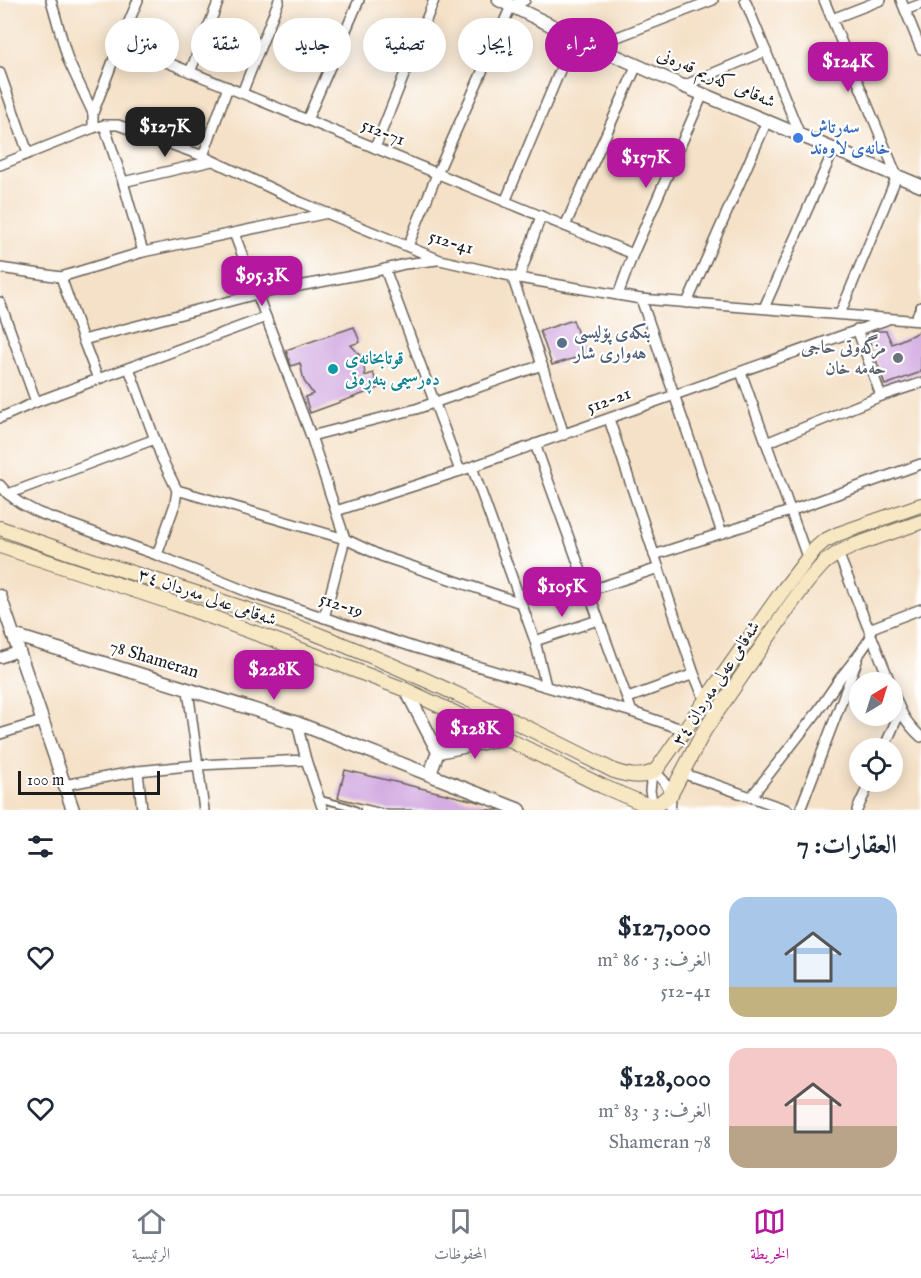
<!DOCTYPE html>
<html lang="ar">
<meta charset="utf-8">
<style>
body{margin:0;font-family:"IM FELL English",Amiri,serif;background:#f6f6f7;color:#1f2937;direction:rtl;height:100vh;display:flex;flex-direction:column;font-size:22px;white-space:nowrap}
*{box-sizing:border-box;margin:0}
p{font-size:20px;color:#747a83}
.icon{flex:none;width:33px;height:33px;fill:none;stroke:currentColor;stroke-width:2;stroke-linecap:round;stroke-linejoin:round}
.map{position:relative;height:810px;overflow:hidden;direction:ltr}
.side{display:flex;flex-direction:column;background:#fff;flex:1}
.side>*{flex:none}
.hud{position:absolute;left:18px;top:18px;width:600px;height:54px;direction:rtl;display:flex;gap:12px}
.needle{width:39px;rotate:38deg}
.tools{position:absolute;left:849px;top:672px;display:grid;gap:12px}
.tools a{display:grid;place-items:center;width:54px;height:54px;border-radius:50%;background:#fff;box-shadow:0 3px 15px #0003;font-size:30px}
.scale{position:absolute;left:18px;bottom:15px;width:142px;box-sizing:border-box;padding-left:6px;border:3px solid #1c1c1c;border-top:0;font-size:16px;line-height:21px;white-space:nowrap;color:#1c1c1c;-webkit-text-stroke:4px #fff;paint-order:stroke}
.price{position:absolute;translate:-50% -51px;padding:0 14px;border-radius:12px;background:#b5179e;color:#fff;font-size:20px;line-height:39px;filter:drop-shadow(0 2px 3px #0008)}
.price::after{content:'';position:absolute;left:50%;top:36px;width:18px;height:14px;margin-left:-9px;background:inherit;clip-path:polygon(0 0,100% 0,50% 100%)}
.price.current{background:#222;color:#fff}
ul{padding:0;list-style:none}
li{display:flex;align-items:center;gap:18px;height:150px;padding:0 24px}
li+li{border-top:2px solid #e0e1e3}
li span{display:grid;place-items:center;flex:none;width:168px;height:120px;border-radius:18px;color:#555}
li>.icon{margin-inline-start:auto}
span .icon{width:72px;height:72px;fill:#fffc;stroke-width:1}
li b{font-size:26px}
h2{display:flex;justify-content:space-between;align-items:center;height:72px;padding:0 24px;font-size:26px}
.chip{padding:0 21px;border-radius:27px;background:#fff;box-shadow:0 3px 15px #0003;font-size:21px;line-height:54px}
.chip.current{background:#b5179e;color:#fff}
.menu{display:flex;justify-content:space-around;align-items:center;height:84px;border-top:2px solid #e0e1e3;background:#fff;font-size:16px;color:#747a83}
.menu a{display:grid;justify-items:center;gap:3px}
.menu .current{color:#b5179e}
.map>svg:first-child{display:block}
</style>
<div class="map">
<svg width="921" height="810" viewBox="0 0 921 810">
<rect width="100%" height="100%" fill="#fff"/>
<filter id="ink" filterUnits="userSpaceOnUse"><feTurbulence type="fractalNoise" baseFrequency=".0167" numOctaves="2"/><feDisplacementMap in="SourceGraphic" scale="12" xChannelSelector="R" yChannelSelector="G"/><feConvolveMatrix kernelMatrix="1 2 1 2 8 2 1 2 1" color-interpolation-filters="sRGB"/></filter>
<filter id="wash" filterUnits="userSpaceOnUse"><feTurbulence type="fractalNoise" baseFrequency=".008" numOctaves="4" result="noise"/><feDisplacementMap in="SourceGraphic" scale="24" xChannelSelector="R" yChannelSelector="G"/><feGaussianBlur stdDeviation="1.35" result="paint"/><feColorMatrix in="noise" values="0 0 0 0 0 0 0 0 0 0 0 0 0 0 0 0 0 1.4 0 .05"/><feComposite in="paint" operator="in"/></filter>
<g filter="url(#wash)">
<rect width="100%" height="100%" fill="#f5e1c7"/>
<g id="blocks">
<!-- building -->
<g fill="#d4ade2">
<polygon points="573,320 585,355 552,365 540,331"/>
<polygon points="354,327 360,342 351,345 361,357 364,365 365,376 373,373 379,388 310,413 305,397 313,394 304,381 300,363 291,366 286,350"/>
<polygon points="866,331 886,331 892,344 919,332 921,338 921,372 885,385"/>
<polygon points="345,770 500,807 499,810 388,810 338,798"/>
</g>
</g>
</g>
<g filter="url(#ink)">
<use href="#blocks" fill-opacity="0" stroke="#686158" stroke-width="1.5"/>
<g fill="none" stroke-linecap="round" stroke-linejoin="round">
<!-- service casing -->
<g stroke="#686158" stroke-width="8">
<polyline id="service" points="319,799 347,806 357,810"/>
</g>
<!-- minor casing -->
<g stroke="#686158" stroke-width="12">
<g id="minor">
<polyline points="51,0 68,60 93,113"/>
<polyline points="745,0 800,135"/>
<polyline points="824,0 897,176 840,314"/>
<polyline points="901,0 921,49"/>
<polyline points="905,10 921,4"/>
<polyline points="832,19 881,0"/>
<polyline points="120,43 633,254"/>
<polyline points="594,46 713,0"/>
<polyline points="190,72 219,0"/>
<polyline points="0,73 28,153"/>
<polyline points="683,86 766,51"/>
<polyline points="242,93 279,0"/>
<polyline points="307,120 359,0"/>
<polyline points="104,125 123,182 143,252"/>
<polyline points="93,128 93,113 120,43 138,0"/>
<polyline points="375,148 434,0"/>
<polyline points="203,156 228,87"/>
<polyline points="0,165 93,128 104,125 118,125 203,156 300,202 440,260 519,278 641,299 921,321"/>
<polyline points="123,182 212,161"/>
<polyline points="505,202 574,37"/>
<polyline points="565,226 637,65"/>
<polyline points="234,233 311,436 345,539 324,618"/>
<polyline points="408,246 437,174 511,6 525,0"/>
<polyline points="0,268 61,277 143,252 328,213"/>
<polyline points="385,269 460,471"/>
<polyline points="512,276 542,365 564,435"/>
<polyline points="61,277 83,340 98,379"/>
<polyline points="519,278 541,216"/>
<polyline points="618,295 633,254 703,94"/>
<polyline points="641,299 722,533"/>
<polyline points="0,302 36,402"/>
<polyline points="687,303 767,121"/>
<polyline points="764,308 834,149"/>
<polyline points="915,320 921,307"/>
<polyline points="857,329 881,396"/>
<polyline points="83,340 257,294 373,272 405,264 437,260"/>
<polyline points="129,368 162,459 177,490 175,504 157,555"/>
<polyline points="741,372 807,557"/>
<polyline points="0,418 36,402 266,317"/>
<polyline points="609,419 694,674 705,701"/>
<polyline points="311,436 416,409 542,365"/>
<polyline points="766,443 881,396 921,383"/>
<polyline points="535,444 632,712"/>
<polyline points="472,467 535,641 546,686"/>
<polyline points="0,485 8,494 20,503 39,513 157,555 253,594 416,648 632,712 684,730"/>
<polyline points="177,490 345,539 381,556 521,603"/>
<polyline points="8,494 155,439"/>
<polyline points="336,511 460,471 886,320"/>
<polyline points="838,553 890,682"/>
<polyline points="654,555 790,511 921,464"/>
<polyline points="588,591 659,568"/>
<polyline points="869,629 921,609"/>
<polyline points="535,641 598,620"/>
<polyline points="0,658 19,651"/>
<path d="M892 689C900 710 903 720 921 737"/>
<polyline points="188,690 204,810"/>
<polyline points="628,698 694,674"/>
<polyline points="297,723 306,760 323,810"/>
<polyline points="0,734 42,721"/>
<polyline points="884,748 900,712"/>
<polyline points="138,771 142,810"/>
<path d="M654 772C667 781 673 794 670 810"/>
<polyline points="652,773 650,791 654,809"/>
<polyline points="682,773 788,810"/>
<polyline points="64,785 138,771 198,765 306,760"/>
<polyline points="751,797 815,715 841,677 860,653 871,637"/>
<polyline points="800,810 857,661"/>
<polyline points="857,810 870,782"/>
</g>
</g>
<!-- tertiary casing -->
<g stroke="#686158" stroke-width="15">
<g id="tertiary">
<polyline points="499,0 594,46 683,86 921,186"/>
<polyline points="0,596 73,810"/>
<polyline points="13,635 297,723 520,810"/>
<polyline points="406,690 438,752 430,774"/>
<polyline points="438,752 507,738"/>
</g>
</g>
<!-- secondary casing -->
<g stroke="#686158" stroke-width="16">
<g id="secondary">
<path d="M0 528C107 569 218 596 324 637 423 676 519 723 614 771 628 776 645 779 657 769L781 593 815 549 824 541 838 534 921 505"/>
<polyline points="0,546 176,604 323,658 406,690 455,713 602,786 642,803 652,805 660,803 671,794 704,731 791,604 808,581 824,563 838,553 858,544 921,522"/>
</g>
</g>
<!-- service -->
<use href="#service" stroke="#fff" stroke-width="4.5"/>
<!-- minor -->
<use href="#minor" stroke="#fff" stroke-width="9"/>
<!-- tertiary -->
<use href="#tertiary" stroke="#fff" stroke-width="12"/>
<!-- secondary -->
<use href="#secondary" stroke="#f7e8c3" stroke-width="14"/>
</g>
</g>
<!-- markers -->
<circle fill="#3f7fe0" stroke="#fff" stroke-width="2" cx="798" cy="138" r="6"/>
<circle fill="#5c6f8a" stroke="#fff" stroke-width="2" cx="562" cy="343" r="6"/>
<circle fill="#6b7280" stroke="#fff" stroke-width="2" cx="898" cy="358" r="6"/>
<circle fill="#0f9aa8" stroke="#fff" stroke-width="2" cx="333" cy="369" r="6"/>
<g text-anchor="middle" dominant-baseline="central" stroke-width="4.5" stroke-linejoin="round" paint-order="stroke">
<!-- street labels -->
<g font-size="18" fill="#1c1c1c" stroke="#fff">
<text transform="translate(716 79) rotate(23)">شەقامی کەریم قەرەنی</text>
<text transform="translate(383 133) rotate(22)">512-71</text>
<text transform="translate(451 243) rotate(17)">512-41</text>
<text transform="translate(609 401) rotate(-20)">512-21</text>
<text transform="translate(207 598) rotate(19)">شەقامی عەلی مەردان ٣٤</text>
<text transform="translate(341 606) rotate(19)">512-19</text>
<text transform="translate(154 660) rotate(17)">78 Shameran</text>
<text transform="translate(717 684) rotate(-57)">شەقامی عەلی مەردان ٣٤</text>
</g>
<!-- shop labels -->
<g font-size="18" font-weight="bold" fill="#366cbe" stroke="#fff" text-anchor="start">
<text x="810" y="128">سەرتاش<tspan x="810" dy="21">خانەی لاوەند</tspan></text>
</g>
<!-- service labels -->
<g font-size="18" font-weight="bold" fill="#4e5e75" stroke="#fff" text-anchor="start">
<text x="574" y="333">بنکەی پۆلیسی<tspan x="574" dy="21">هەواری شار</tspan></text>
</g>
<!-- worship labels -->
<g font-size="18" font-weight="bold" fill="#5b616d" stroke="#fff" text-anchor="end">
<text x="886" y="348">مزگەوتی حاجی<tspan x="886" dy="21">حەمە خان</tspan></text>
</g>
<!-- culture labels -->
<g font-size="18" font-weight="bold" fill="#0d838f" stroke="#fff" text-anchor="start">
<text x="345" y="359">قوتابخانەی<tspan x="345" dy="21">دەرسیمی بنەڕەتی</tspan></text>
</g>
</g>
</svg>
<div class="tools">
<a><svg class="needle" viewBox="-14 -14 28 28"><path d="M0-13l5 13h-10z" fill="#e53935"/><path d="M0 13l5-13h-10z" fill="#747a83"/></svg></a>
<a><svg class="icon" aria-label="locate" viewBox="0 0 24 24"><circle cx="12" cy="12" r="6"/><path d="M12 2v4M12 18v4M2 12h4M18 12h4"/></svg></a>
</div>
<div class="scale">100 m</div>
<b class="price" style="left:848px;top:93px">$124K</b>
<b class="price current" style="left:165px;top:158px">$127K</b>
<b class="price" style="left:646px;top:189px">$157K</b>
<b class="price" style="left:262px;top:307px">$95.3K</b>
<b class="price" style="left:562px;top:618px">$105K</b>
<b class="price" style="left:274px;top:701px">$228K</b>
<b class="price" style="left:475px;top:760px">$128K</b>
<div class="hud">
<a class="chip current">شراء</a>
<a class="chip">إيجار</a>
<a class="chip">تصفية</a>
<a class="chip">جديد</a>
<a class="chip">شقة</a>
<a class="chip">منزل</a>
</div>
</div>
<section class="side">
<h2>العقارات: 7<svg class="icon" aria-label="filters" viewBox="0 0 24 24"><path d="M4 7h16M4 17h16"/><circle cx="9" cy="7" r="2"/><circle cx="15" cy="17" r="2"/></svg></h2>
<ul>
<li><span style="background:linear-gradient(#a9c7e8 75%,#c2b280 0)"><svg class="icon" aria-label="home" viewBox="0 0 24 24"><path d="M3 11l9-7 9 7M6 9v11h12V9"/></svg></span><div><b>$127,000</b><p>الغرف: 3 · 86 m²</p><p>512-41</p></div><svg class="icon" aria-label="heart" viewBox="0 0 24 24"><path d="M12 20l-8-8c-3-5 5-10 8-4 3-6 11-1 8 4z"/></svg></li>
<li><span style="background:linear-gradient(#f6c9c9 65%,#b9a48a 0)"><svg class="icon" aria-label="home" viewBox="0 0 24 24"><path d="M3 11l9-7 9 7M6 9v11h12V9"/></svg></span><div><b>$128,000</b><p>الغرف: 3 · 83 m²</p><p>78 Shameran</p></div><svg class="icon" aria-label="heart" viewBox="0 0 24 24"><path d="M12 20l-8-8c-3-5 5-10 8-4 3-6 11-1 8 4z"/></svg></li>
</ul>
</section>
<nav class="menu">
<a class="current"><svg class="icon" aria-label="map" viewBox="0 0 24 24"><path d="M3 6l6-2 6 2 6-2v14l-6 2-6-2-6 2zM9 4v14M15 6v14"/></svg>الخريطة</a>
<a><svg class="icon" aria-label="saved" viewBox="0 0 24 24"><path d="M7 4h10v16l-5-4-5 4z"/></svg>المحفوظات</a>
<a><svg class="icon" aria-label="home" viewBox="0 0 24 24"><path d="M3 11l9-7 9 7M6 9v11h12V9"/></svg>الرئيسية</a>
</nav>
